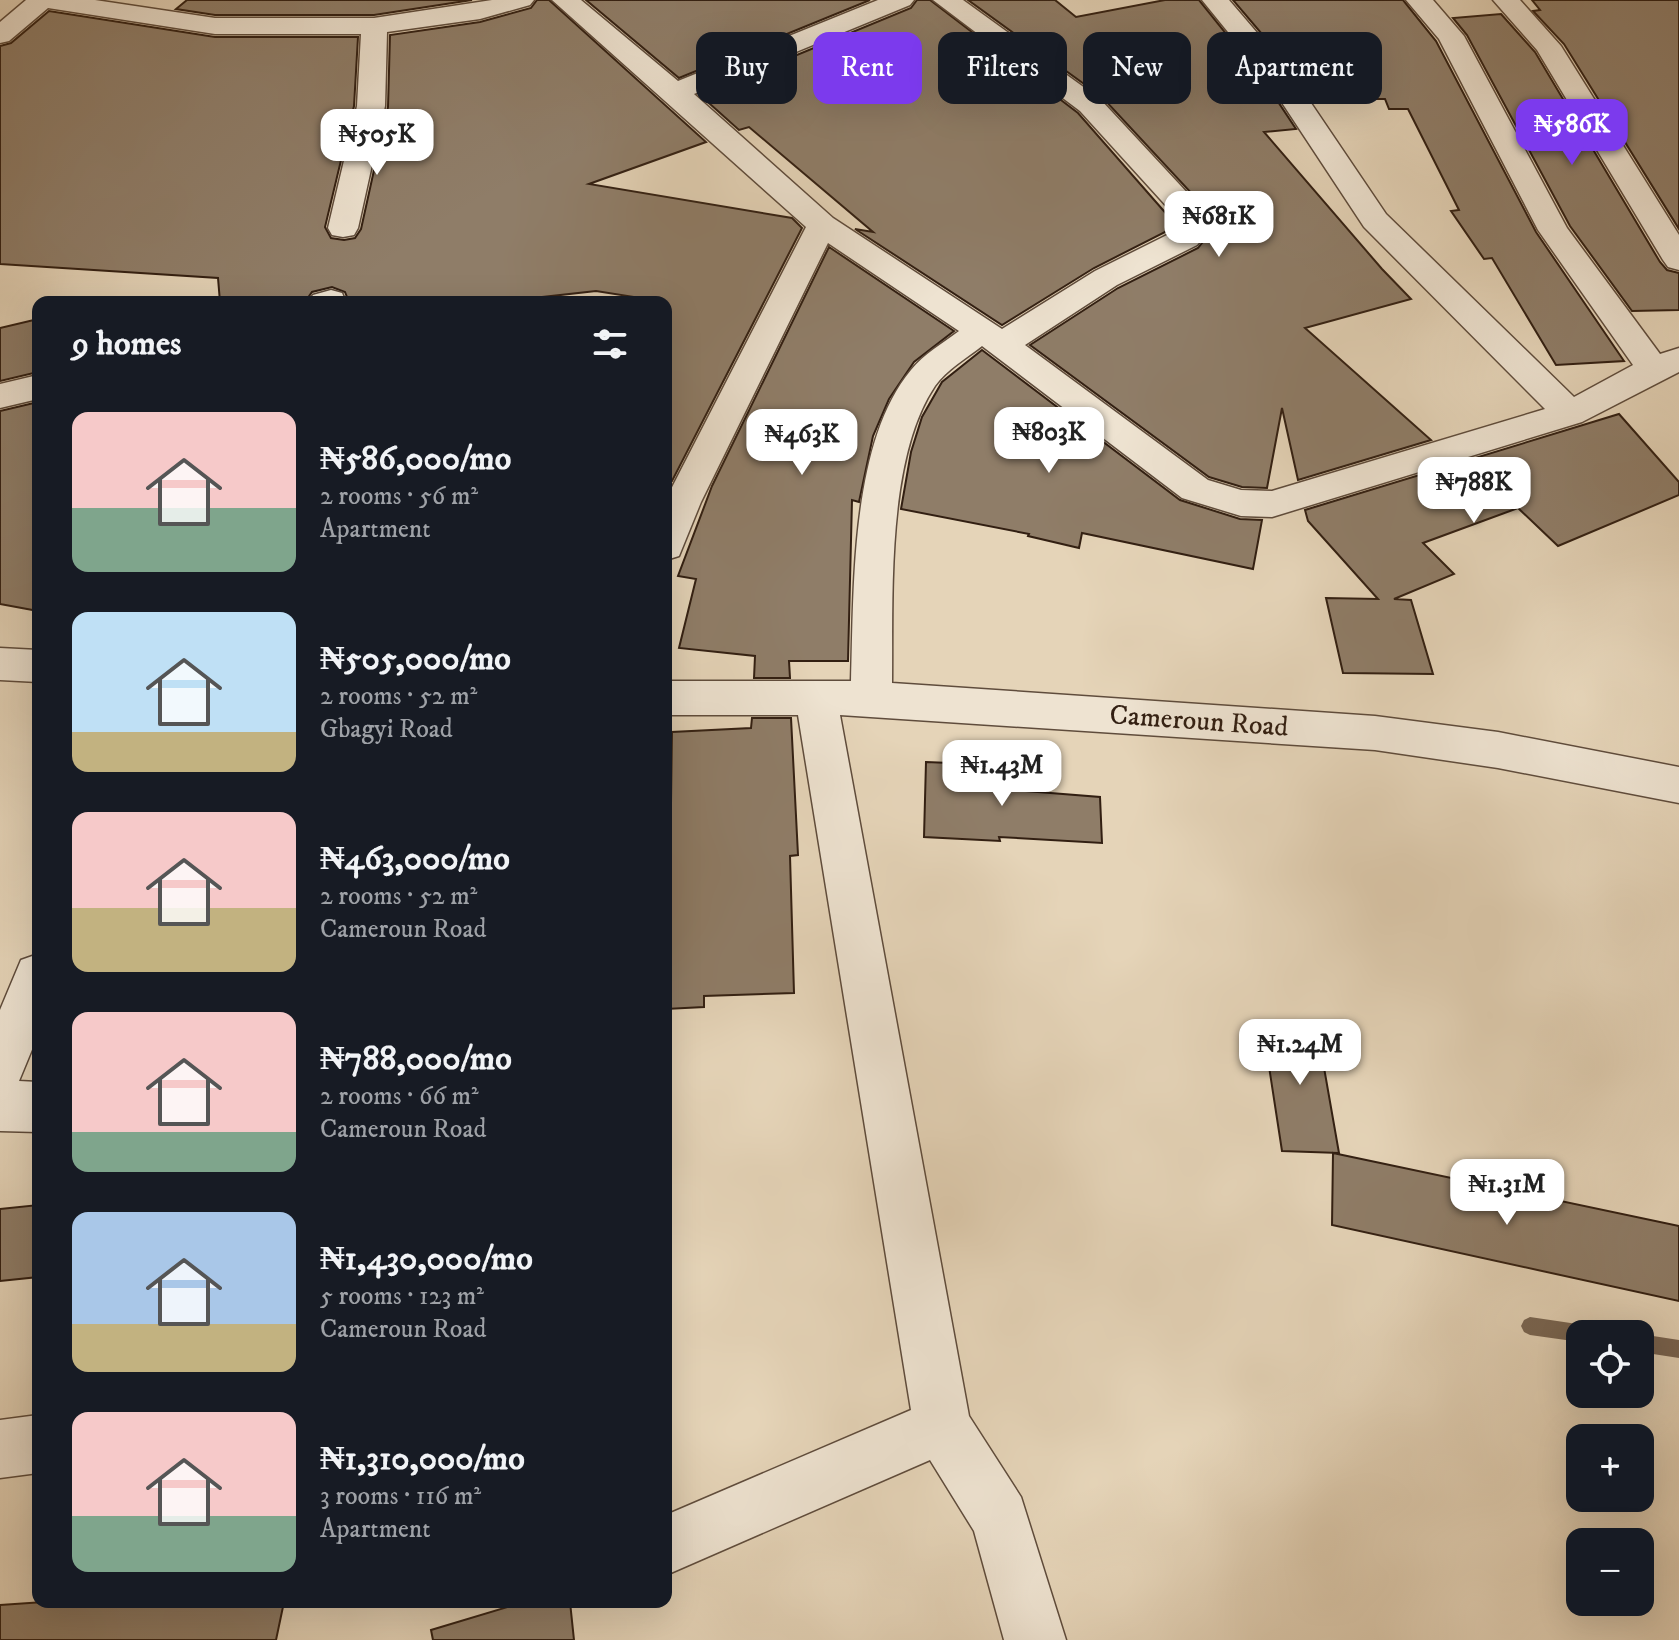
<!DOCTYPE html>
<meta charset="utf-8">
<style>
body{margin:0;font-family:"IM FELL DW Pica",serif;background:#20242c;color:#f1f3f6;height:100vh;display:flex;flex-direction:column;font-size:30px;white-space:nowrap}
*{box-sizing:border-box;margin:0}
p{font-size:26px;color:#9ea1a6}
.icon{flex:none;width:44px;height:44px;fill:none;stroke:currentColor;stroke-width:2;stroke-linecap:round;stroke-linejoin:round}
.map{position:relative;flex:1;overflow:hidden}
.drawer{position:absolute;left:32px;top:296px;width:640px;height:1312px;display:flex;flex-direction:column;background:#171b24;border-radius:16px;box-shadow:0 8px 32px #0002}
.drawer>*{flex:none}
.top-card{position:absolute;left:696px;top:32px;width:760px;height:72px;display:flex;gap:16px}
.controls{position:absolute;left:1566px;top:1320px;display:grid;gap:16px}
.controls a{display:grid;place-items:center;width:88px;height:88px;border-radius:16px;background:#171b24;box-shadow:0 8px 32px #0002;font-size:40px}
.price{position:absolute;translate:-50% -68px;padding:0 18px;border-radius:16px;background:#fff;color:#222;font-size:26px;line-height:52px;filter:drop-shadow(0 2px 4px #0008)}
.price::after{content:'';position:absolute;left:50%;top:48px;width:24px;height:18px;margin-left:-12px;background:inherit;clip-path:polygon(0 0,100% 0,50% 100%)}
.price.active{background:#7c3aed;color:#fff}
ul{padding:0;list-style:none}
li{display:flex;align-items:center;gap:24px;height:200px;padding:0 40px}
li span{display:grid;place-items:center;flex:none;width:224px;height:160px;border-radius:16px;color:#555}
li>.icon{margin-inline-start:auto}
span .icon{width:96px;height:96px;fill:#fffc;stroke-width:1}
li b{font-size:34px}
h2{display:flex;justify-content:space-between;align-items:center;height:96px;padding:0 40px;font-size:34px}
.pill{padding:0 28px;border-radius:16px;background:#171b24;box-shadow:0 8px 32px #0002;font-size:28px;line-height:72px}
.pill.active{background:#7c3aed;color:#fff}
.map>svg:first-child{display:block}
</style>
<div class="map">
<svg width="1679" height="1640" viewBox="0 0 1679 1640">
<rect width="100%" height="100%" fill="#e5d4b8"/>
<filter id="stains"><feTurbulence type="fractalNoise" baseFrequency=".0025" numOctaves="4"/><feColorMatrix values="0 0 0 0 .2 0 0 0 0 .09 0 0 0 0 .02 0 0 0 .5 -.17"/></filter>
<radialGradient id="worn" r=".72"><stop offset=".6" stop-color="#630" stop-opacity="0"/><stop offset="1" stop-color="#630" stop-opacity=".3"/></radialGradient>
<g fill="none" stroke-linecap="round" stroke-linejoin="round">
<!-- stream -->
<g fill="#796654" fill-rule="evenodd">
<polygon points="1530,1317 1584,1325 1590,1328 1593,1334 1580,1334 1580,1342 1530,1335 1524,1332 1521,1326 1524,1320"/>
<polygon points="1640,1334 1679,1340 1679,1358 1640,1352"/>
</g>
</g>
<!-- building -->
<g fill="#8f7d68" stroke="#321f12" stroke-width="2">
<polygon points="187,0 472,0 374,15 215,15 176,9"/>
<polygon points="537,0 549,0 706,142 589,184 792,218 802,228 672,481 666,480 666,302 596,291 498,302 349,302 345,292 332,287 312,292 305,302 220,302 218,278 0,264 0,46 11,43 49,11 215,37 358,37 354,106 325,227 331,238 344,240 355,238 361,229 388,107 390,35 480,22 531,8"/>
<polygon points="586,0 870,0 679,78"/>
<polygon points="917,0 930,0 1078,113 1177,226 1094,268 1002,325 855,229 873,232 749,127 739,130 700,95 911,8"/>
<polygon points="968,0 1055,0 1076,17 1165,0 1199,0 1265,82 1296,129 1264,132 1382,269 1411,299 1305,328 1431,440 1298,480 1282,408 1267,488 1242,487 1209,477 1030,345 1118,288 1198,248 1214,228 1208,211 1102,97"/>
<polygon points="1233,0 1403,0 1436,41 1536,232 1624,361 1556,365 1492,258 1484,259 1451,211 1459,210 1408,109 1389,109 1385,99 1312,99 1290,67"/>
<polygon points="1532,0 1679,0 1679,229 1564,44 1533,11 1540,10"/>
<polygon points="1501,14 1535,52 1660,262 1667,270 1679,273 1679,310 1632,311 1570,226 1467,35 1453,18"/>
<polygon points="829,247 954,331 914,362 889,399 873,436 859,502 852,500 848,661 789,661 790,678 754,678 755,656 679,648 696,579 678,576 712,486"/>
<polygon points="38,319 38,372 0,381 0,328"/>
<polygon points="982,350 1180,500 1240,519 1262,520 1253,569 1082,533 1079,548 1028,536 1029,534 901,509 911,452 922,417 942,382"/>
<polygon points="38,402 38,611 0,604 0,411"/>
<polygon points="1619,414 1679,482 1679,495 1558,546 1518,508 1423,543 1454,574 1394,599 1411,600 1433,674 1343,673 1326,598 1378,599 1308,521 1305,510"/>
<polygon points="752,718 791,718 798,855 790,856 794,993 704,996 704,1007 666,1009 666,901 667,873 670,873 672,732 751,728"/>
<polygon points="926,762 998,765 999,789 1100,797 1102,843 999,837 1000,841 924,837"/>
<polygon points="1262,1021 1316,1022 1339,1153 1282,1151"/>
<polygon points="1333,1153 1679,1226 1679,1301 1332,1225"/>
<polygon points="38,1205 38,1277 0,1281 0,1209"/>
<polygon points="44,1602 284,1602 276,1640 0,1640 0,1605"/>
<polygon points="524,1602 570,1602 574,1640 433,1640 431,1630"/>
</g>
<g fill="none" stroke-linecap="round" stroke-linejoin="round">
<!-- minor casing -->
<g stroke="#5f4c3c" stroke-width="3">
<g id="minor">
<polygon points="26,0 95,0 215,18 374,18 492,0 534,0 530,5 480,19 387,32 385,106 358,228 354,235 343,237 332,235 328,228 357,106 361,34 215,34 48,8 9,41 0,43 0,22"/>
<path d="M552 0H581L678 81 878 0H914L910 5 694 94 833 218 1002 329 1095 271 1175 231 1180 227V221L1080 111 933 0H963L1100 99 1206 213 1211 229 1197 245 1117 285 1025 345 1208 480 1241 490 1272 491 1545 409 1364 227 1267 80 1202 0H1229L1288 69 1386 214 1574 397 1633 365 1538 230 1439 39 1406 0H1433L1464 36 1567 228 1660 354 1679 348V372L1582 422 1272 517 1241 516 1182 498 982 346C967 358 946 370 935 386 886 459 893 597 892 683L1375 716 1498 732 1679 767V803L1498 768 1375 750 840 715 969 1416 1021 1497 1066 1640H1004L974 1531 930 1460 666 1575V1515L911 1410 798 715H666V681H851C854 590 850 443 911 370 924 354 943 343 959 331L828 243 701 502 679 556 666 560V499L806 227Z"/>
<polygon points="1493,0 1520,0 1561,46 1679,235 1679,270 1668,267 1663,260 1537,50"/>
<polygon points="331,290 342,293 346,302 308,302 313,295"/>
<polygon points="38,375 38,399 0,408 0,384"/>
<polygon points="0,648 38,650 38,682 0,680"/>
<polygon points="38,954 38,1035 19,1081 38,1082 38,1132 0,1131 0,1010 21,960"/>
<polygon points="38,1415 38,1473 0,1478 0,1420"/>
</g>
</g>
<!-- minor -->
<use href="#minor" fill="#eee3d1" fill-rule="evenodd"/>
</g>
<g text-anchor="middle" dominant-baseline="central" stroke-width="7" stroke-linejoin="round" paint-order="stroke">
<!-- street labels -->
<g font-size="28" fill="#321f12" stroke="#eee3d1">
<text transform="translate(1199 721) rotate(4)">Cameroun Road</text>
</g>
</g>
<rect width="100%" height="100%" filter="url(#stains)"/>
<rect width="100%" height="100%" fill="url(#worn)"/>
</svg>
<div class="controls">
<a><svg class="icon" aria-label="locate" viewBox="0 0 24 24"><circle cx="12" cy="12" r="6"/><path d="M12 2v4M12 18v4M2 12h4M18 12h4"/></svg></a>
<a>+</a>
<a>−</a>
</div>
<b class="price active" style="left:1572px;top:167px">₦586K</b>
<b class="price" style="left:377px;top:177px">₦505K</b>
<b class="price" style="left:1219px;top:259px">₦681K</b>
<b class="price" style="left:1049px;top:475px">₦803K</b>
<b class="price" style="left:802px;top:477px">₦463K</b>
<b class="price" style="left:1474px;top:525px">₦788K</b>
<b class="price" style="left:1002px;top:808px">₦1.43M</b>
<b class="price" style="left:1300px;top:1087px">₦1.24M</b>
<b class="price" style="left:1507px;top:1227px">₦1.31M</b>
<div class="top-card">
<a class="pill">Buy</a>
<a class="pill active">Rent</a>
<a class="pill">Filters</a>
<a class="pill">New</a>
<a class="pill">Apartment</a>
</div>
<section class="drawer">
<h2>9 homes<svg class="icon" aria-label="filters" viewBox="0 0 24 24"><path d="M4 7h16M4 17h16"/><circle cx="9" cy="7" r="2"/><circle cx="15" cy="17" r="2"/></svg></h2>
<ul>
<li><span style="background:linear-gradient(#f6c9c9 60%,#7fa58c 0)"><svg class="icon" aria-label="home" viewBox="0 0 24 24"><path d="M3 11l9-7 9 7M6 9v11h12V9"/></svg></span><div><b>₦586,000/mo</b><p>2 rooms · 56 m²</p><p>Apartment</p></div></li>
<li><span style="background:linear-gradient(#bfe0f5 75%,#c2b280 0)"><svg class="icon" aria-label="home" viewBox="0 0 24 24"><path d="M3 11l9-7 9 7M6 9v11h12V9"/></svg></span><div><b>₦505,000/mo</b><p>2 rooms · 52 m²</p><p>Gbagyi Road</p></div></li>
<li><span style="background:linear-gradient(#f6c9c9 60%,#c2b280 0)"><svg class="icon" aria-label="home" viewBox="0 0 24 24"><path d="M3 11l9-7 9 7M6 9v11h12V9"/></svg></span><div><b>₦463,000/mo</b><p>2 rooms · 52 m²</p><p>Cameroun Road</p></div></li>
<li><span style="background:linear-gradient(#f6c9c9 75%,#7fa58c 0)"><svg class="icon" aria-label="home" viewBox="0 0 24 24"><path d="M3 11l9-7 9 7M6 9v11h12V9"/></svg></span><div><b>₦788,000/mo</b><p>2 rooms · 66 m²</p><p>Cameroun Road</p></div></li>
<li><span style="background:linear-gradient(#a9c7e8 70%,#c2b280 0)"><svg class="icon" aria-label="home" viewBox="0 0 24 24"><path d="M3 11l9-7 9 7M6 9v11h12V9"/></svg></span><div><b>₦1,430,000/mo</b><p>5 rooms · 123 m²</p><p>Cameroun Road</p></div></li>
<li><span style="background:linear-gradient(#f6c9c9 65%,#7fa58c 0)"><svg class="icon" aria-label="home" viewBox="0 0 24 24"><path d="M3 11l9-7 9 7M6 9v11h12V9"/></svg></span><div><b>₦1,310,000/mo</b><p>3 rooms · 116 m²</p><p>Apartment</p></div></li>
</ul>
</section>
</div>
